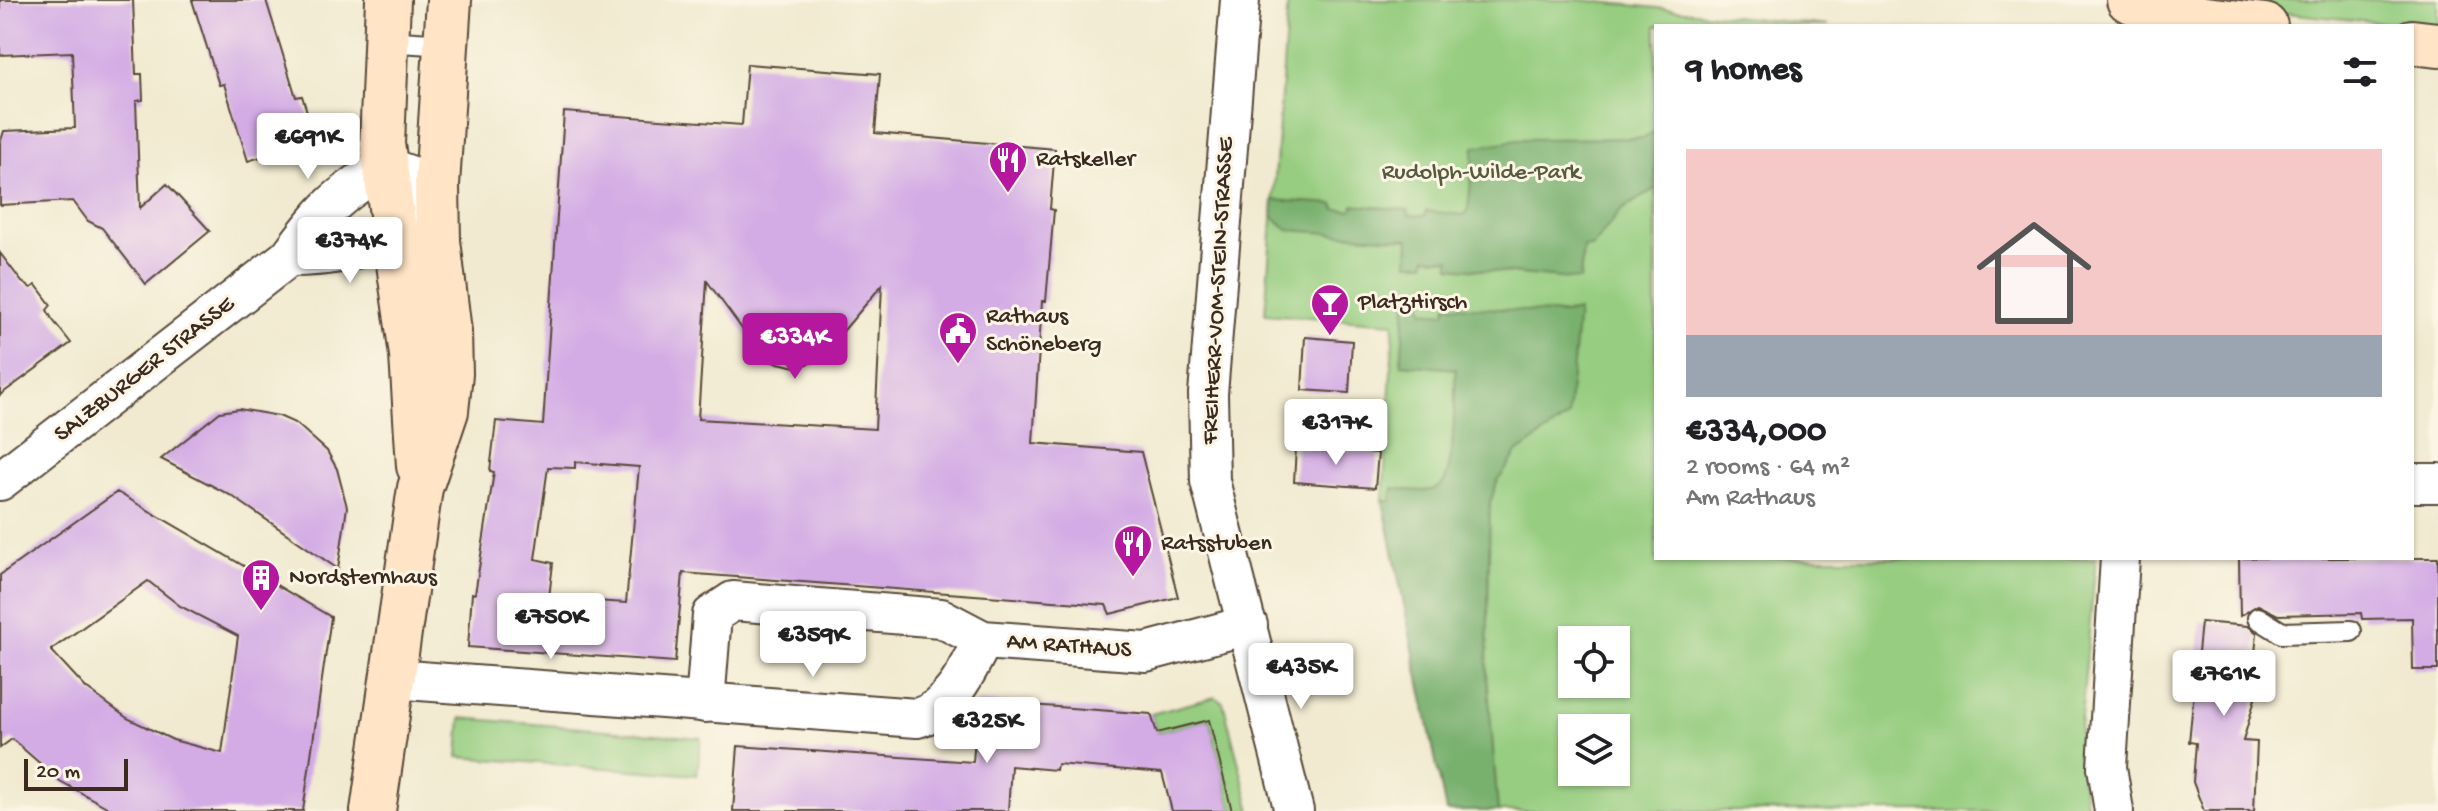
<!DOCTYPE html>
<meta charset="utf-8">
<style>
body{margin:0;font-family:"Gochi Hand",sans-serif;background:#f2f2f2;color:#202124;height:100vh;display:flex;flex-direction:column;font-size:30px;white-space:nowrap}
*{box-sizing:border-box;margin:0}
p{font-size:26px;color:#757577}
.icon{flex:none;width:44px;height:44px;fill:none;stroke:currentColor;stroke-width:2;stroke-linecap:round;stroke-linejoin:round}
.map{position:relative;flex:1;overflow:hidden}
.details{position:absolute;left:1654px;top:24px;width:760px;height:536px;display:flex;flex-direction:column;background:#fff;border-radius:0px;box-shadow:0 2px 6px #0004}
.details>*{flex:none}
.fabs{position:absolute;left:1558px;top:626px;display:grid;gap:16px}
.fabs a{display:grid;place-items:center;width:72px;height:72px;border-radius:0px;background:#fff;box-shadow:0 2px 6px #0004;font-size:40px}
.scale{position:absolute;left:24px;bottom:20px;width:104px;box-sizing:border-box;padding-left:8px;border:4px solid #3b2a1e;border-top:0;font-size:22px;line-height:28px;white-space:nowrap;color:#3b2a1e;-webkit-text-stroke:6px #fcf5e5;paint-order:stroke}
.price{position:absolute;translate:-50% -68px;padding:0 18px;border-radius:8px;background:#fff;color:#222;font-size:26px;line-height:52px;filter:drop-shadow(0 2px 4px #0008)}
.price::after{content:'';position:absolute;left:50%;top:48px;width:24px;height:18px;margin-left:-12px;background:inherit;clip-path:polygon(0 0,100% 0,50% 100%)}
.price.on{background:#b5179e;color:#fff}
ul{padding:0;list-style:none}
li{display:grid;align-content:center;gap:16px;height:424px;padding:0 32px}
li+li{border-top:2px solid #e0e0e0}
li span{display:grid;place-items:center;height:248px;border-radius:0px;color:#555}
li>.icon{margin-inline-start:auto}
span .icon{width:144px;height:144px;fill:#fffc;stroke-width:1}
li b{font-size:34px}
h2{display:flex;justify-content:space-between;align-items:center;height:96px;padding:0 32px;font-size:34px}
.map>svg:first-child{display:block}
</style>
<div class="map">
<svg width="2438" height="811" viewBox="0 0 2438 811">
<rect width="100%" height="100%" fill="#fcf5e5"/>
<filter id="ink" filterUnits="userSpaceOnUse"><feTurbulence type="fractalNoise" baseFrequency=".0125" numOctaves="2"/><feDisplacementMap in="SourceGraphic" scale="16" xChannelSelector="R" yChannelSelector="G"/><feConvolveMatrix kernelMatrix="1 2 1 2 8 2 1 2 1" color-interpolation-filters="sRGB"/></filter>
<filter id="wash" filterUnits="userSpaceOnUse"><feTurbulence type="fractalNoise" baseFrequency=".006" numOctaves="4" result="noise"/><feDisplacementMap in="SourceGraphic" scale="32" xChannelSelector="R" yChannelSelector="G"/><feGaussianBlur stdDeviation="1.8" result="paint"/><feColorMatrix in="noise" values="0 0 0 0 0 0 0 0 0 0 0 0 0 0 0 0 0 1.4 0 .05"/><feComposite in="paint" operator="in"/></filter>
<g filter="url(#wash)">
<rect width="100%" height="100%" fill="#f1ead0"/>
<!-- green -->
<g fill="#96cd80" stroke="#687c4f" stroke-width="2" fill-rule="evenodd">
<path d="M1288 0H1581L1829 26H1656V558H2096L2078 749 2087 811H1446L1383 501 1394 323 1265 314ZM1572 640H1616V684H1572ZM1572 728H1616V772H1572Z"/>
<polygon points="2249,0 2438,0 2438,29 2248,9"/>
<polygon points="1215,697 1223,702 1251,811 1232,811 1209,720 1157,733 1151,714"/>
<polygon points="461,718 701,738 697,775 458,757"/>
</g>
<!-- forest -->
<g fill="#78b06e" stroke="#5a6d46" stroke-width="2">
<polygon points="1656,131 1656,188 1620,211 1592,247 1583,247 1580,280 1450,267 1450,259 1427,257 1425,263 1408,263 1409,239 1289,230 1272,216 1273,200 1334,204 1335,209 1352,210 1353,205 1408,210 1409,215 1425,216 1426,211 1464,215 1468,211 1474,147 1524,139 1644,138"/>
<path d="M1406 301 1421 302 1424 311 1445 313 1447 305 1563 314 1578 311 1568 417 1517 453 1497 482 1490 503 1487 673 1498 811H1446L1383 501H1391L1393 488C1407 489 1431 496 1442 484 1456 469 1454 392 1456 369L1401 364Z"/>
</g>
<g id="blocks">
<!-- building -->
<g fill="#d3abe5" fill-rule="evenodd">
<polygon points="0,0 133,0 136,74 142,74 143,100 136,101 140,208 167,184 210,231 146,284 102,228 88,221 73,201 0,205 0,144 4,131 75,128 72,52 0,55"/>
<polygon points="192,0 266,0 296,97 302,96 316,140 248,161 224,84 219,85"/>
<path d="M747 64 880 74 875 133 1055 149 1050 209 1054 210 1046 301H1042L1033 443 1141 452 1178 597 1110 614 1106 605 683 573 675 662 468 647 472 593 475 594 494 472 490 471 496 421 543 425 564 112 742 125ZM707 281 759 352 769 361 796 367 818 361 882 285 875 429 698 419ZM575 462 639 467 626 603 549 598 553 563 535 559 548 467 575 468Z"/>
<polygon points="0,253 22,282 31,288 36,285 51,305 47,310 52,319 71,343 0,395"/>
<polygon points="1305,337 1352,341 1349,393 1302,390"/>
<polygon points="239,409 279,416 297,424 327,451 337,469 347,507 338,569 232,496 161,459 220,412"/>
<polygon points="1296,447 1378,453 1375,488 1294,482"/>
<path d="M117 492 331 617 303 811H114L60 781 12 739 0 748V575ZM148 581 180 606 238 636 222 753 173 740 127 718 86 688 51 650Z"/>
<polygon points="2239,558 2438,558 2438,670 2413,670 2412,618 2362,619 2361,613 2278,615 2258,605 2240,616"/>
<polygon points="2201,622 2248,626 2257,633 2251,694 2255,699 2243,741 2257,742 2254,811 2204,811 2193,782 2196,743 2189,742"/>
<polygon points="978,701 1151,714 1157,733 1209,720 1232,811 1172,811 1162,773 1057,764 1056,770 1011,766 1008,811 733,811 738,746 973,762"/>
</g>
</g>
</g>
<g filter="url(#ink)">
<use href="#blocks" fill-opacity="0" stroke="#564739" stroke-width="2"/>
<g fill="none" stroke-linecap="round" stroke-linejoin="round">
<!-- lane casing -->
<g stroke="#564739" stroke-width="24">
<g id="lane">
<polyline points="385,41 446,45"/>
<polyline points="2258,618 2282,633 2351,631"/>
</g>
</g>
<!-- street casing -->
<g stroke="#564739" stroke-width="42">
<g id="street">
<polyline points="1240,0 1208,394 1210,481 1294,811"/>
<path d="M0 481 289 257C323 210 335 198 384 166L437 185C387 241 366 256 289 257"/>
<polyline points="2412,483 2438,483"/>
<path d="M393 679 917 718C950 710 969 668 983 640"/>
<polyline points="705,703 712,615 733,601 941,618 983,640 1146,652 1248,625"/>
<polyline points="2114,811 2107,767 2120,558"/>
</g>
</g>
<!-- secondary casing -->
<g stroke="#564739" stroke-width="48">
<g id="secondary">
<polyline points="388,0 382,144 412,355 419,466"/>
<polyline points="2129,0 2171,15 2265,26"/>
<polyline points="2412,42 2438,45"/>
<polyline points="373,811 420,488 446,411 450,374 449,332 438,241 437,185 449,0"/>
</g>
</g>
<!-- lane -->
<use href="#lane" stroke="#fff" stroke-width="20"/>
<!-- street -->
<use href="#street" stroke="#fff" stroke-width="38"/>
<!-- secondary -->
<use href="#secondary" stroke="#ffe4c6" stroke-width="44"/>
</g>
</g>
<!-- icons -->
<defs>
<g id="restaurant-pin" transform="scale(2)"><path d="M0 17L-7.5 6A9.5 9.5 0 1 1 7.5 6Z" fill="#b5179e" stroke="#fcf5e5"/><path d="M-5-6h1v4h1v-4h1v4h1v-4h1v5L-1.5 .5V6h-2V.5L-5-1ZM5-6V6H3V1.5H1.5Q1.5-4 5-6Z" fill="#fff"/></g>
<g id="bar-pin" transform="scale(2)"><path d="M0 17L-7.5 6A9.5 9.5 0 1 1 7.5 6Z" fill="#b5179e" stroke="#fcf5e5"/><path d="M-6-5H6L.8 .8V4.5H3.5V6h-7V4.5H-.8V.8Z" fill="#fff"/></g>
<g id="civic-pin" transform="scale(2)"><path d="M0 17L-7.5 6A9.5 9.5 0 1 1 7.5 6Z" fill="#b5179e" stroke="#fcf5e5"/><path d="M-.6-6.5H3V-4.5H.6V-3L4-1V1h2V6H-6V1h2V-1L-.6-3ZM-1.2 2.5V6h2.4V2.5Z" fill="#fff"/></g>
<g id="building-pin" transform="scale(2)"><path d="M0 17L-7.5 6A9.5 9.5 0 1 1 7.5 6Z" fill="#b5179e" stroke="#fcf5e5"/><path d="M-4-6H4V6H1V3H-1V6H-4ZM-2.5-4.3h1.7v1.8h-1.7ZM.8-4.3h1.7v1.8H.8ZM-2.5-1h1.7V.8h-1.7ZM.8-1h1.7V.8H.8Z" fill="#fff"/></g>
</defs>
<g fill-rule="evenodd">
<use href="#restaurant-pin" x="1008" y="160"/>
<use href="#bar-pin" x="1330" y="303"/>
<use href="#civic-pin" x="958" y="331"/>
<use href="#restaurant-pin" x="1133" y="544"/>
<use href="#building-pin" x="261" y="578"/>
</g>
<g text-anchor="middle" dominant-baseline="central" stroke-width="6" stroke-linejoin="round" paint-order="stroke">
<!-- poi labels -->
<g font-size="24" fill="#3b2a1e" stroke="#fcf5e5" text-anchor="start">
<text x="1036" y="160">Ratskeller</text>
<text x="1358" y="303">PlatzHirsch</text>
<text x="986" y="317">Rathaus<tspan x="986" dy="28">Schöneberg</tspan></text>
<text x="1161" y="544">Ratsstuben</text>
<text x="289" y="578">Nordsternhaus</text>
</g>
<!-- park labels -->
<g font-size="24" fill="#565b3b" stroke="#fcf5e5">
<text x="1481" y="173">Rudolph-Wilde-Park</text>
</g>
<!-- street labels -->
<g font-size="24" fill="#3b2a1e" stroke="#fcf5e5">
<text transform="translate(1219 291) rotate(-87)">FREIHERR-VOM-STEIN-STRASSE</text>
<text transform="translate(145 370) rotate(-38)">SALZBURGER STRASSE</text>
<text transform="translate(1069 647) rotate(4)">AM RATHAUS</text>
</g>
</g>
</svg>
<div class="fabs">
<a><svg class="icon" aria-label="locate" viewBox="0 0 24 24"><circle cx="12" cy="12" r="6"/><path d="M12 2v4M12 18v4M2 12h4M18 12h4"/></svg></a>
<a><svg class="icon" aria-label="layers" viewBox="0 0 24 24"><path d="M12 4l9 5-9 5-9-5zM3 14l9 5 9-5"/></svg></a>
</div>
<div class="scale">20 m</div>
<b class="price" style="left:308px;top:181px">€691K</b>
<b class="price" style="left:350px;top:285px">€374K</b>
<b class="price on" style="left:795px;top:381px">€334K</b>
<b class="price" style="left:1336px;top:467px">€317K</b>
<b class="price" style="left:551px;top:661px">€750K</b>
<b class="price" style="left:813px;top:679px">€359K</b>
<b class="price" style="left:1301px;top:711px">€435K</b>
<b class="price" style="left:2224px;top:718px">€761K</b>
<b class="price" style="left:987px;top:765px">€325K</b>
<section class="details">
<h2>9 homes<svg class="icon" aria-label="filters" viewBox="0 0 24 24"><path d="M4 7h16M4 17h16"/><circle cx="9" cy="7" r="2"/><circle cx="15" cy="17" r="2"/></svg></h2>
<ul>
<li><span style="background:linear-gradient(#f6c9c9 75%,#9aa5b1 0)"><svg class="icon" aria-label="home" viewBox="0 0 24 24"><path d="M3 11l9-7 9 7M6 9v11h12V9"/></svg></span><div><b>€334,000</b><p>2 rooms · 64 m²</p><p>Am Rathaus</p></div></li>
</ul>
</section>
</div>
